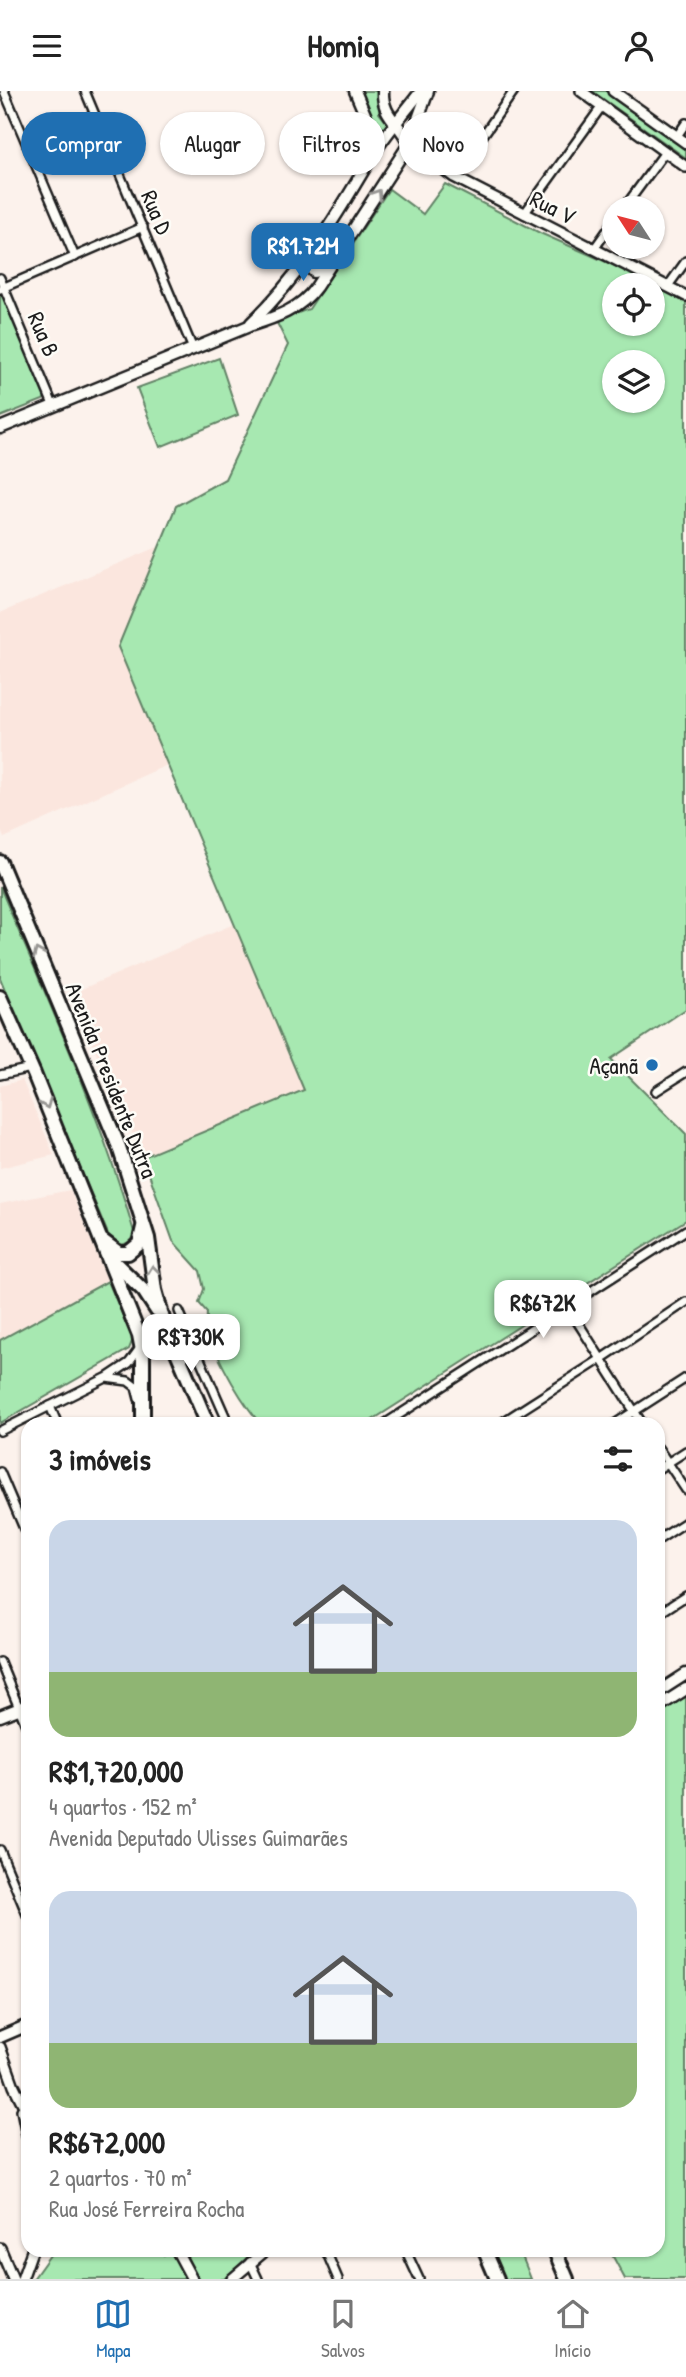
<!DOCTYPE html>
<html lang="pt">
<meta charset="utf-8">
<style>
body{margin:0;font-family:"Patrick Hand",sans-serif;background:#f2f2f2;color:#222;height:100vh;display:flex;flex-direction:column;font-size:26px;white-space:nowrap}
*{box-sizing:border-box;margin:0}
p{font-size:23px;color:#767676}
.icon{flex:none;width:38px;height:38px;fill:none;stroke:currentColor;stroke-width:2;stroke-linecap:round;stroke-linejoin:round}
.map{position:relative;flex:1;overflow:hidden}
.drawer{position:absolute;left:21px;top:1326px;width:644px;height:840px;display:flex;flex-direction:column;background:#fff;border-radius:21px;box-shadow:0 2px 5px #0004}
.drawer>*{flex:none}
.hud{position:absolute;left:21px;top:21px;width:644px;height:63px;display:flex;gap:14px}
.needle{width:46px;rotate:306deg}
.tools{position:absolute;left:602px;top:105px;display:grid;gap:14px}
.tools a{display:grid;place-items:center;width:63px;height:63px;border-radius:50%;background:#fff;box-shadow:0 2px 5px #0004;font-size:35px}
.price{position:absolute;translate:-50% -60px;padding:0 16px;border-radius:14px;background:#fff;color:#222;font-size:23px;line-height:46px;filter:drop-shadow(0 2px 4px #0008)}
.price::after{content:'';position:absolute;left:50%;top:42px;width:21px;height:16px;margin-left:-10px;background:inherit;clip-path:polygon(0 0,100% 0,50% 100%)}
.price.selected{background:#1f6fb2;color:#fff}
ul{padding:0;list-style:none}
li{display:grid;align-content:center;gap:14px;height:371px;padding:0 28px}
li span{display:grid;place-items:center;height:217px;border-radius:21px;color:#555}
li>.icon{margin-inline-start:auto}
span .icon{width:126px;height:126px;fill:#fffc;stroke-width:1}
li b{font-size:30px}
h2{display:flex;justify-content:space-between;align-items:center;height:84px;padding:0 28px;font-size:30px}
.chip{padding:0 24px;border-radius:32px;background:#fff;box-shadow:0 2px 5px #0004;font-size:24px;line-height:63px}
.chip.selected{background:#1f6fb2;color:#fff}
header{display:flex;justify-content:space-between;align-items:center;height:91px;padding:0 28px;background:#fff;font-size:32px;font-weight:700}
.tabs{display:flex;justify-content:space-around;align-items:center;height:98px;border-top:2px solid #e0e0e0;background:#fff;font-size:19px;color:#767676}
.tabs a{display:grid;justify-items:center;gap:4px}
.tabs .selected{color:#1f6fb2}
.map>svg:first-child{display:block}
</style>
<header><svg class="icon" aria-label="menu" viewBox="0 0 24 24"><path d="M4 6h16M4 12h16M4 18h16"/></svg>Homiq<svg class="icon" aria-label="person" viewBox="0 0 24 24"><circle cx="12" cy="8" r="4"/><path d="M4 21q1-7 8-7t8 7"/></svg></header>
<div class="map">
<svg width="686" height="2188" viewBox="0 0 686 2188">
<rect width="100%" height="100%" fill="#fcf2ec"/>
<filter id="ink" filterUnits="userSpaceOnUse"><feTurbulence type="fractalNoise" baseFrequency=".0143" numOctaves="2"/><feDisplacementMap in="SourceGraphic" scale="14" xChannelSelector="R" yChannelSelector="G"/><feConvolveMatrix kernelMatrix="1 2 1 2 8 2 1 2 1" color-interpolation-filters="sRGB"/></filter>
<g filter="url(#ink)">
<!-- built -->
<g fill="#fbe6de">
<polygon points="158,456 118,555 167,674 4,747 0,738 0,522"/>
<polygon points="234,833 304,999 143,1066 70,903"/>
<polygon points="22,989 54,1064 0,1077 0,995"/>
<polygon points="70,1099 108,1190 0,1249 0,1113"/>
</g>
<!-- green -->
<g fill="#a7e8b1" stroke="#628266" stroke-width="2" fill-rule="evenodd">
<polygon points="357,0 379,0 379,22 388,33 378,49"/>
<polygon points="592,0 611,0 686,53 686,67"/>
<path d="M445 93 540 142 620 177 686 209V918L611 968 686 1043V1129L366 1333H258V1330C239 1306 204 1250 207 1221L199 1212 204 1198 200 1180 173 1150 143 1066 304 999 118 556 176 415 225 388 288 254 276 230 309 218 389 98 423 123ZM614 194H653V233H614ZM614 271H653V310H614Z"/>
<polygon points="0,203 5,204 46,305 43,309 0,326"/>
<polygon points="219,267 238,324 160,356 137,297"/>
<path d="M0 796C48 910 100 1022 134 1141 132 1151 125 1155 116 1153L108 1143 0 887Z"/>
<polygon points="108,1190 133,1248 129,1258 0,1332 0,1249"/>
<polygon points="686,1603 686,2188 625,2188 610,2160 658,2160 658,1622"/>
<polygon points="53,2160 160,2160 164,2164 172,2160 254,2160 224,2188 33,2188"/>
<polygon points="484,2160 520,2160 531,2188 497,2188"/>
</g>
<g fill="none" stroke-linecap="round" stroke-linejoin="round">
<!-- minor casing -->
<g stroke="#1c1c1c" stroke-width="12">
<g id="minor">
<polyline points="4,0 75,166"/>
<polyline points="85,0 193,258"/>
<polyline points="677,45 686,32"/>
<polyline points="454,86 514,0"/>
<polyline points="624,117 665,61"/>
<polyline points="524,123 602,15"/>
<polyline points="594,158 614,130"/>
<polyline points="0,187 53,314"/>
<polyline points="668,195 686,170"/>
<polyline points="0,198 143,136"/>
<polyline points="0,984 31,977"/>
<polyline points="656,1000 686,981"/>
<polyline points="568,1216 643,1334"/>
<polyline points="179,1220 229,1334"/>
<polyline points="108,1286 129,1272 140,1257"/>
<polyline points="50,1315 58,1334"/>
<polyline points="383,1334 686,1139"/>
<polyline points="498,1334 601,1268 686,1211"/>
<polyline points="613,1334 686,1287"/>
<polyline points="0,1340 106,1287 128,1290 136,1296 139,1308"/>
<polyline points="658,1357 686,1399"/>
<polyline points="658,1378 686,1360"/>
<polyline points="0,1381 28,1447"/>
<polyline points="658,1449 686,1431"/>
<polyline points="658,1523 686,1505"/>
<polyline points="0,1571 28,1639"/>
<polyline points="0,1759 28,1826"/>
<polyline points="326,2160 338,2188"/>
<polyline points="406,2160 419,2188"/>
<polyline points="250,2171 258,2188"/>
</g>
</g>
<!-- tertiary casing -->
<g stroke="#1c1c1c" stroke-width="14">
<g id="tertiary">
<polyline points="581,0 686,76"/>
<polyline points="613,0 686,52"/>
<polyline points="409,53 454,86 686,205"/>
<polyline points="0,1956 14,1995 28,2023"/>
<polyline points="22,2019 28,2048"/>
<polyline points="0,2157 13,2188"/>
<polyline points="177,2160 192,2188"/>
<polyline points="22,2188 32,2160"/>
<polyline points="232,2188 265,2160"/>
</g>
</g>
<!-- secondary casing -->
<g stroke="#1c1c1c" stroke-width="15">
<g id="secondary">
<polyline points="355,0 372,40 370,65"/>
<path d="M383 0C382 26 400 31 409 53"/>
<polyline points="308,166 309,176 314,181 327,178"/>
<path d="M251 232C300 185 335 128 369 70 383 45 404 23 421 0"/>
<path d="M0 337 249 235C274 227 300 219 316 196L409 53 428 0"/>
<polyline points="658,1601 686,1583"/>
<polyline points="658,1616 686,1598"/>
<polyline points="0,1625 28,1614"/>
<polyline points="0,1946 28,1934"/>
</g>
</g>
<!-- trunk casing -->
<g stroke="#1c1c1c" stroke-width="18">
<g id="trunk">
<polyline points="0,771 119,1056 148,1147 155,1199 163,1228 208,1334"/>
<polyline points="0,906 34,983 139,1244 143,1265 143,1334"/>
<polyline points="103,1150 119,1162 128,1162 139,1153 143,1136"/>
<polyline points="109,1166 144,1200 157,1220"/>
<polyline points="485,2160 497,2188"/>
<polyline points="555,2160 567,2188"/>
</g>
</g>
<!-- minor -->
<use href="#minor" stroke="#fdfcf7" stroke-width="7"/>
<!-- tertiary -->
<use href="#tertiary" stroke="#fdfcf7" stroke-width="9"/>
<!-- secondary -->
<use href="#secondary" stroke="#fdfcf7" stroke-width="10"/>
<!-- trunk -->
<use href="#trunk" stroke="#fdfcf7" stroke-width="12"/>
</g>
<!-- one-way arrows -->
<defs><path id="oneway-chevron" d="M-2-3.5L2.5 0L-2 3.5" fill="none" stroke-width="1.6" stroke-linecap="round" stroke-linejoin="round" transform="scale(1.75)"/></defs>
<g stroke="#989794">
<use href="#oneway-chevron" transform="translate(377 103) rotate(-57)"/>
<use href="#oneway-chevron" transform="translate(38 862) rotate(-113)"/>
<use href="#oneway-chevron" transform="translate(46 1013) rotate(68)"/>
<use href="#oneway-chevron" transform="translate(153 1179) rotate(-97)"/>
</g>
</g>
<!-- markers -->
<circle fill="#1f6fb2" stroke="#fdfcf7" stroke-width="2.5" cx="652" cy="974" r="7"/>
<g text-anchor="middle" dominant-baseline="central" stroke-width="5" stroke-linejoin="round" paint-order="stroke">
<!-- street labels -->
<g font-size="23" fill="#1c1c1c" stroke="#fdfcf7">
<text transform="translate(553 116) rotate(27)">Rua V</text>
<text transform="translate(157 121) rotate(67)">Rua D</text>
<text transform="translate(44 243) rotate(67)">Rua B</text>
<text transform="translate(112 989) rotate(68)">Avenida Presidente Dutra</text>
</g>
<!-- poi labels -->
<g font-size="23" fill="#1c1c1c" stroke="#fdfcf7" text-anchor="end">
<text x="638" y="974">Açanã</text>
</g>
</g>
</svg>
<div class="tools">
<a><svg class="needle" viewBox="-14 -14 28 28"><path d="M0-13l5 13h-10z" fill="#e53935"/><path d="M0 13l5-13h-10z" fill="#767676"/></svg></a>
<a><svg class="icon" aria-label="locate" viewBox="0 0 24 24"><circle cx="12" cy="12" r="6"/><path d="M12 2v4M12 18v4M2 12h4M18 12h4"/></svg></a>
<a><svg class="icon" aria-label="layers" viewBox="0 0 24 24"><path d="M12 4l9 5-9 5-9-5zM3 14l9 5 9-5"/></svg></a>
</div>
<b class="price selected" style="left:303px;top:192px">R$1.72M</b>
<b class="price" style="left:543px;top:1249px">R$672K</b>
<b class="price" style="left:191px;top:1283px">R$730K</b>
<div class="hud">
<a class="chip selected">Comprar</a>
<a class="chip">Alugar</a>
<a class="chip">Filtros</a>
<a class="chip">Novo</a>
</div>
<section class="drawer">
<h2>3 imóveis<svg class="icon" aria-label="filters" viewBox="0 0 24 24"><path d="M4 7h16M4 17h16"/><circle cx="9" cy="7" r="2"/><circle cx="15" cy="17" r="2"/></svg></h2>
<ul>
<li><span style="background:linear-gradient(#c9d6e8 70%,#8fb573 0)"><svg class="icon" aria-label="home" viewBox="0 0 24 24"><path d="M3 11l9-7 9 7M6 9v11h12V9"/></svg></span><div><b>R$1,720,000</b><p>4 quartos · 152 m²</p><p>Avenida Deputado Ulisses Guimarães</p></div></li>
<li><span style="background:linear-gradient(#c9d6e8 70%,#8fb573 0)"><svg class="icon" aria-label="home" viewBox="0 0 24 24"><path d="M3 11l9-7 9 7M6 9v11h12V9"/></svg></span><div><b>R$672,000</b><p>2 quartos · 70 m²</p><p>Rua José Ferreira Rocha</p></div></li>
</ul>
</section>
</div>
<nav class="tabs">
<a class="selected"><svg class="icon" aria-label="map" viewBox="0 0 24 24"><path d="M3 6l6-2 6 2 6-2v14l-6 2-6-2-6 2zM9 4v14M15 6v14"/></svg>Mapa</a>
<a><svg class="icon" aria-label="saved" viewBox="0 0 24 24"><path d="M7 4h10v16l-5-4-5 4z"/></svg>Salvos</a>
<a><svg class="icon" aria-label="home" viewBox="0 0 24 24"><path d="M3 11l9-7 9 7M6 9v11h12V9"/></svg>Início</a>
</nav>
